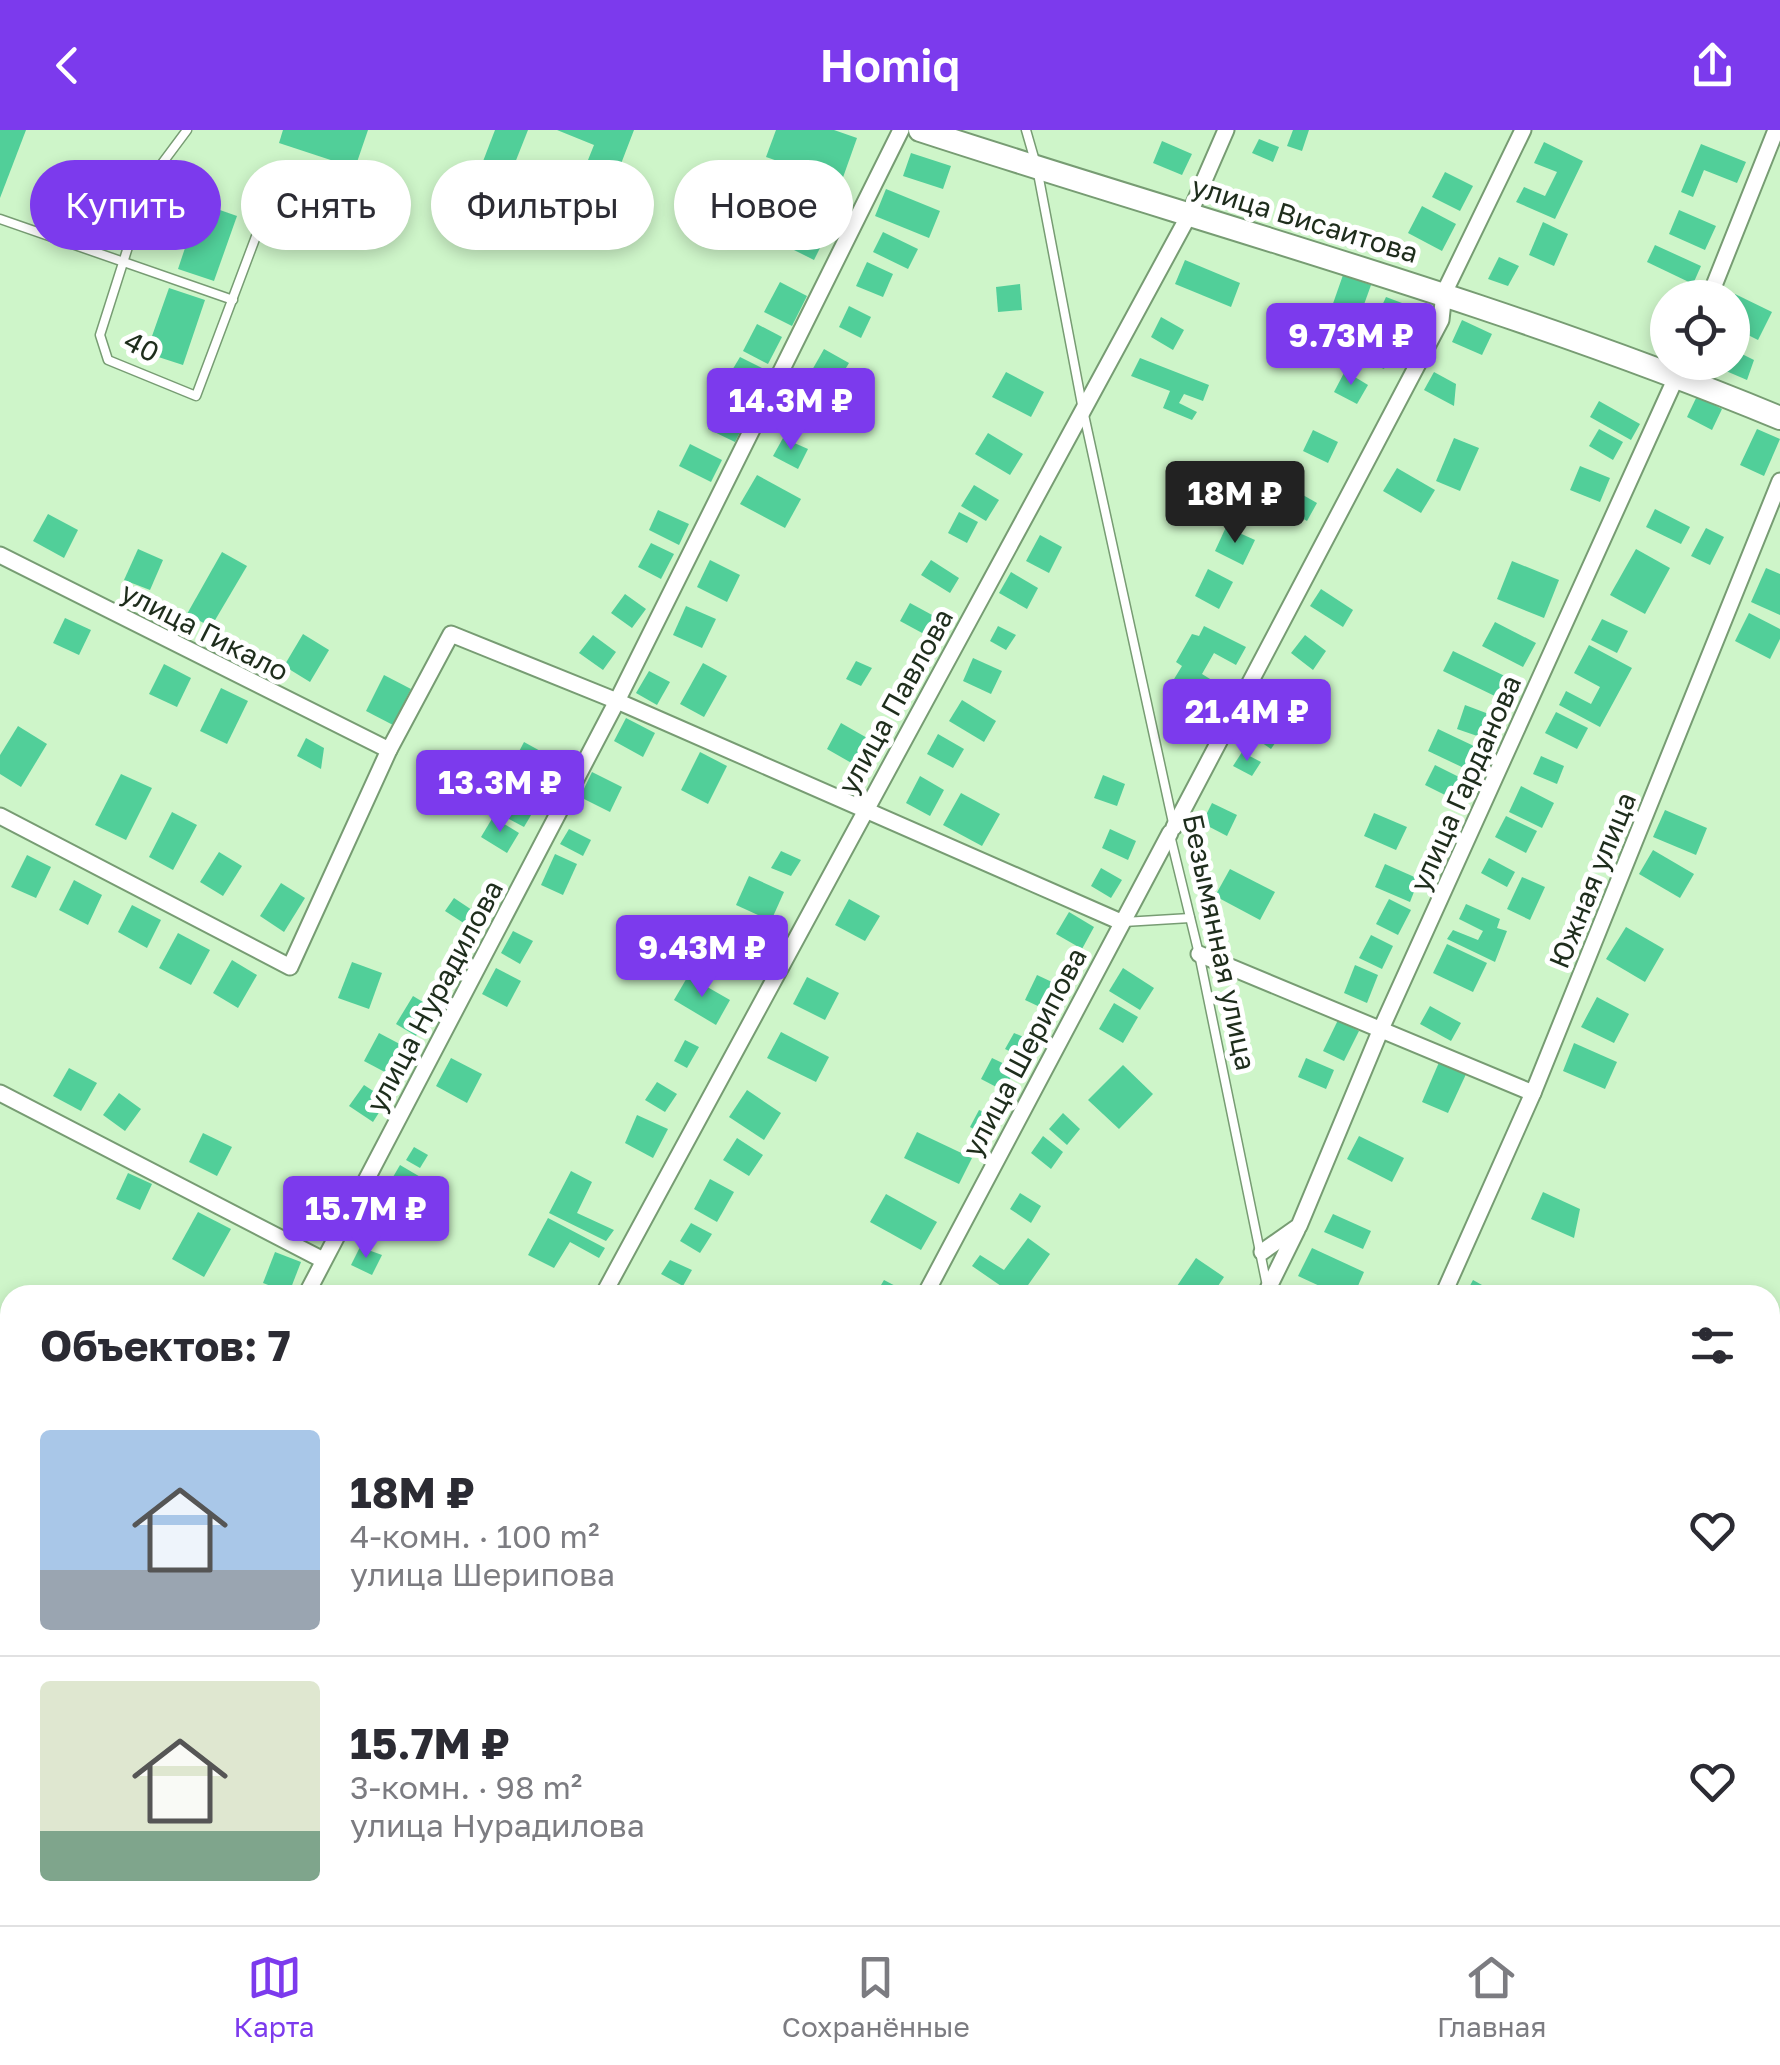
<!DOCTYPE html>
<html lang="ru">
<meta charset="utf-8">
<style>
body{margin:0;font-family:"Golos Text",sans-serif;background:#f2f2f3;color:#2b2b33;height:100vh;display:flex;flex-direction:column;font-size:38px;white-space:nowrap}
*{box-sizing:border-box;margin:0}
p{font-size:32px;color:#7c7c81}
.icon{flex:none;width:55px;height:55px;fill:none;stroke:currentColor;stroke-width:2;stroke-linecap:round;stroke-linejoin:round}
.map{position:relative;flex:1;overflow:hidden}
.sheet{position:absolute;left:0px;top:1155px;width:1780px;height:640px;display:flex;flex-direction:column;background:#fff;border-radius:30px 30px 0 0;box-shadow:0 5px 15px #0003}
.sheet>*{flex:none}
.hud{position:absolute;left:30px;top:30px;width:1000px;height:90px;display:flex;gap:20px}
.fabs{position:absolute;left:1650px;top:150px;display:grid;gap:20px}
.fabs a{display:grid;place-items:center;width:100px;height:100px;border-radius:50%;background:#fff;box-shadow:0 5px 15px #0003;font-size:50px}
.price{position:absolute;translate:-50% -85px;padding:0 22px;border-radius:10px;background:#7c3aed;color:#fff;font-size:32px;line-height:65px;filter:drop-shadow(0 2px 5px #0008)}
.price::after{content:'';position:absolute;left:50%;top:60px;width:30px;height:22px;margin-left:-15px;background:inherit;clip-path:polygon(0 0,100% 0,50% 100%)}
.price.current{background:#222;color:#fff}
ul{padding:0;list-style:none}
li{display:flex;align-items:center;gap:30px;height:250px;padding:0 40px}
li+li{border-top:2px solid #e1e1e2}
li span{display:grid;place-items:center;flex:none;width:280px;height:200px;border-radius:10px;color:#555}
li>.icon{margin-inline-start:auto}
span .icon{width:120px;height:120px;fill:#fffc;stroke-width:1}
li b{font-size:42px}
h2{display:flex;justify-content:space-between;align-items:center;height:120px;padding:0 40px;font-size:42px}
.chip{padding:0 35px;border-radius:45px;background:#fff;box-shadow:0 5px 15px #0003;font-size:35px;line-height:90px}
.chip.current{background:#7c3aed;color:#fff}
header{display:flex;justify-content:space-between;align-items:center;height:130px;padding:0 40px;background:#7c3aed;color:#fff;font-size:45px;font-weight:600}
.tab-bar{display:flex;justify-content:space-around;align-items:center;height:140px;border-top:2px solid #e1e1e2;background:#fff;font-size:28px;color:#7c7c81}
.tab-bar a{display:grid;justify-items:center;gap:5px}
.tab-bar .current{color:#7c3aed}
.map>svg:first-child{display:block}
</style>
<header><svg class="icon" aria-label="back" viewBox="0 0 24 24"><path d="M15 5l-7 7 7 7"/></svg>Homiq<svg class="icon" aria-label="share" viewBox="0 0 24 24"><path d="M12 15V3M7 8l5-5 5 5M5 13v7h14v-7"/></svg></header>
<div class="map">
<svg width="1780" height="1795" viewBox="0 0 1780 1795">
<rect width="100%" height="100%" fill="#cef5c9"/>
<!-- building -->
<g fill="#51cf99">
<polygon points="0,0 26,0 0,68"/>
<polygon points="283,0 368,0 355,38 279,13"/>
<polygon points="495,0 528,0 505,58 477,47"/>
<polygon points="557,0 634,0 614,52 584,40 594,15"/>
<polygon points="776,0 834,0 857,8 841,53 766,27"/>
<polygon points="1293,0 1309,0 1302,21 1287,16"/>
<polygon points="1259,9 1279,17 1273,32 1252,23"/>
<polygon points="1162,11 1192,24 1182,45 1153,33"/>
<polygon points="1544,12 1583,31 1555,89 1516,72 1524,57 1545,66 1557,42 1534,33"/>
<polygon points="1701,14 1746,32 1737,53 1704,40 1693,67 1681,62"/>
<polygon points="911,23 951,36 943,59 903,46"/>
<polygon points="1445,42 1473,56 1460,81 1432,67"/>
<polygon points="886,59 940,81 929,108 875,86"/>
<polygon points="200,73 237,86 214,151 178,139"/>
<polygon points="1422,76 1456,94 1442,121 1408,103"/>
<polygon points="1679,80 1716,96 1705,120 1669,104"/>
<polygon points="1543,92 1568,104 1554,136 1529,125"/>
<polygon points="790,93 824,110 814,130 780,113"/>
<polygon points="883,102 918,119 908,139 873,122"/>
<polygon points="1655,115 1701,136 1693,154 1647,132"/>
<polygon points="1499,127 1519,136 1508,156 1488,149"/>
<polygon points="1185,130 1240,153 1231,177 1175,154"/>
<polygon points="867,132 893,144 883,167 856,156"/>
<polygon points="1343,145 1371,155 1357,194 1329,185"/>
<polygon points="780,152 807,166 792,196 764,182"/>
<polygon points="1020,154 1022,180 998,182 996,157"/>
<polygon points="169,158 205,170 183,235 146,223"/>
<polygon points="1735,164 1772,182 1758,210 1732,197"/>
<polygon points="1386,167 1418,179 1411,196 1379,182"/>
<polygon points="849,176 871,187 861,208 839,197"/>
<polygon points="1161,187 1184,200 1173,220 1151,207"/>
<polygon points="1462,190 1492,204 1482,225 1452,212"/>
<polygon points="757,194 782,207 768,234 743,221"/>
<polygon points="1373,207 1394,216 1384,239 1363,230"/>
<polygon points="824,219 849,233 835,256 811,242"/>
<polygon points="1732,219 1754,230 1747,250 1719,238 1723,232 1732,232"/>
<polygon points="740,227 766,240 758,255 731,242"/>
<polygon points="1140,228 1209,255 1203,271 1184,264 1179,273 1197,282 1192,290 1163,278 1170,261 1131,246"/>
<polygon points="1345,241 1368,255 1357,274 1334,262"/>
<polygon points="1006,242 1044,262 1031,287 992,267"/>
<polygon points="1434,242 1456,254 1454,276 1424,260"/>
<polygon points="804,264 826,275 817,294 794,283"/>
<polygon points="1697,266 1722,279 1712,300 1687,287"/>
<polygon points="1599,271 1640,294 1631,310 1590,287"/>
<polygon points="720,275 747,288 735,312 708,299"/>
<polygon points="1599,299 1623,312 1613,330 1589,316"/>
<polygon points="1757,299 1780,309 1764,346 1740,335"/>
<polygon points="1313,300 1338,312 1328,333 1303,321"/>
<polygon points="988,303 1023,324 1010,345 975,324"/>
<polygon points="783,308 808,319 798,339 773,326"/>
<polygon points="1454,308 1479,318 1460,361 1436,351"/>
<polygon points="690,314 722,330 711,352 679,336"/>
<polygon points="1580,336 1610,348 1600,372 1570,360"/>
<polygon points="1397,338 1435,360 1421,383 1383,361"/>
<polygon points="757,345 801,369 785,398 740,374"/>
<polygon points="1273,348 1317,373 1307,391 1263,366"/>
<polygon points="974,355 999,370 986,391 961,376"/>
<polygon points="1655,379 1690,397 1681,414 1646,397"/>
<polygon points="658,380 689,394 679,415 649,400"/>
<polygon points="959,382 978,392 967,413 948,403"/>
<polygon points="48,384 78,400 64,428 33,411"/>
<polygon points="1226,397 1255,410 1243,435 1215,421"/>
<polygon points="1706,398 1724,407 1710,435 1691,426"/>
<polygon points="1040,405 1062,417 1049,443 1026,431"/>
<polygon points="651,413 674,424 661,449 638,437"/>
<polygon points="138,419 163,430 150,460 124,450"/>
<polygon points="1636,419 1670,438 1645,484 1610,465"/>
<polygon points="222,422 247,436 211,497 187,484"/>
<polygon points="710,430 740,445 727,472 697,457"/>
<polygon points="931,430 959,448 950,463 921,445"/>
<polygon points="1512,431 1559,450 1544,488 1497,469"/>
<polygon points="1766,438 1780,444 1780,485 1751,472"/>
<polygon points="1208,439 1233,452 1219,479 1195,466"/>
<polygon points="1011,442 1038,458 1027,479 999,463"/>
<polygon points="1321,459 1353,480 1343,497 1310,476"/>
<polygon points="625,464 646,479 632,498 611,483"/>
<polygon points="910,473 934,486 924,504 900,491"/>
<polygon points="686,476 716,489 702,518 673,505"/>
<polygon points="1749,483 1780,499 1780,509 1770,529 1735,511"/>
<polygon points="65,488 91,500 79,525 53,513"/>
<polygon points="1602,489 1628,501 1617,523 1591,510"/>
<polygon points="1495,492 1536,513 1523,537 1482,516"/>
<polygon points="998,496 1016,505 1006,520 990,511"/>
<polygon points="1204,496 1246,517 1236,535 1214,523 1202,544 1223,557 1209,578 1171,554 1182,536 1176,532 1192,504 1199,506"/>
<polygon points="303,504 329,520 310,552 284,536"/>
<polygon points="593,505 616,522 603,540 579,523"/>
<polygon points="1305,505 1326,521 1313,540 1291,523"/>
<polygon points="1589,515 1632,538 1600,597 1559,575 1566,561 1591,574 1600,557 1574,543"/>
<polygon points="1453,521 1511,549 1501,569 1443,541"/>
<polygon points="973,528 1002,541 991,564 963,551"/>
<polygon points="856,531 872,538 861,556 846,549"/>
<polygon points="703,533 727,546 704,587 680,574"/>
<polygon points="164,534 191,548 177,577 149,564"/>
<polygon points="649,541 670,552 657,575 636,563"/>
<polygon points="384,545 411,559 393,595 366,581"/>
<polygon points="221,558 248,571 227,614 200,601"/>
<polygon points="962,570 996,591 984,612 949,591"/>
<polygon points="1465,575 1494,586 1486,609 1457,599"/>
<polygon points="1254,580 1284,600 1271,619 1242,599"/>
<polygon points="1556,582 1588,598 1577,619 1545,603"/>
<polygon points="626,588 655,603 643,627 614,611"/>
<polygon points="841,593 869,609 855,635 827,619"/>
<polygon points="18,596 47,614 21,657 0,644 0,625"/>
<polygon points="1438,599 1476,617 1466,639 1428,621"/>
<polygon points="938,604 964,619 953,638 927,624"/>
<polygon points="306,608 324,618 321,639 297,626"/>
<polygon points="524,612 562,633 549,657 511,637"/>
<polygon points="700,622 727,636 708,674 681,660"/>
<polygon points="1242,622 1261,632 1252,646 1233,636"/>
<polygon points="1541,626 1564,636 1557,654 1533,644"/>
<polygon points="1435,635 1461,648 1451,668 1425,655"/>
<polygon points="592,642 622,657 610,682 580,667"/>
<polygon points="121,644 152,658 126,710 95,695"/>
<polygon points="1103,645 1125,654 1117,676 1094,668"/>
<polygon points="920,646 944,660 930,686 906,673"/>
<polygon points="498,647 540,670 524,697 483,675"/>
<polygon points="1521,656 1554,673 1542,698 1509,682"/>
<polygon points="961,663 1000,684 982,716 943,695"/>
<polygon points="1212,673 1237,685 1227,706 1202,693"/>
<polygon points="1665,680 1707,698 1696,725 1653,707"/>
<polygon points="172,682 197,695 173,740 149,727"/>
<polygon points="1374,683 1407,697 1396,720 1364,706"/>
<polygon points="1506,686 1537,701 1526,723 1495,707"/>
<polygon points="493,687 519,703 507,723 481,707"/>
<polygon points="569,699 591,710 583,726 560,714"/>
<polygon points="1110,699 1136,711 1128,730 1102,718"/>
<polygon points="1653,720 1694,744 1680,768 1639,744"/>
<polygon points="781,721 801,730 791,746 771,738"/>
<polygon points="219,722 242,736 223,766 200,752"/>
<polygon points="555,724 577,734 563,765 541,755"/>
<polygon points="27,725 51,737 36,768 11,757"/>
<polygon points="1489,728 1515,742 1507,757 1481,743"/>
<polygon points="1385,734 1419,749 1410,772 1375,757"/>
<polygon points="1101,738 1122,750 1111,768 1091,756"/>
<polygon points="1230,739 1275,762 1260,790 1215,766"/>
<polygon points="749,746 784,762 771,791 736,775"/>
<polygon points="1522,747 1545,757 1530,790 1507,779"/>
<polygon points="74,750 102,765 88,795 59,780"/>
<polygon points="281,753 305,768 284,802 260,786"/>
<polygon points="454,768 484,788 476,801 445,781"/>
<polygon points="849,769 880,786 865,811 835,795"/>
<polygon points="1389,769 1411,780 1398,805 1376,794"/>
<polygon points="1466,774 1500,789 1497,798 1507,801 1495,832 1447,809 1453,800 1478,810 1483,801 1459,789"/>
<polygon points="132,775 161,790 147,818 118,802"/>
<polygon points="1069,782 1094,797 1082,819 1056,804"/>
<polygon points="699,786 729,802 709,839 679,824"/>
<polygon points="1626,797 1664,819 1645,852 1606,829"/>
<polygon points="513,801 533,811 520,834 501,823"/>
<polygon points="178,803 210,820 191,855 159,838"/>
<polygon points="1371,805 1393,816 1382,839 1359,828"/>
<polygon points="1447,814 1487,833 1473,862 1433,843"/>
<polygon points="232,830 257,845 238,878 213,863"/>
<polygon points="352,832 382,843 369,879 338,868"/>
<polygon points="1355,835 1378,845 1367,873 1344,863"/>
<polygon points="496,838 521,851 507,877 482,864"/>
<polygon points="1123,838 1154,858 1140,880 1109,861"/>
<polygon points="1037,845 1067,859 1055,884 1025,870"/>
<polygon points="688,846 730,870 716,895 674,870"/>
<polygon points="807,847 839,863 825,890 793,874"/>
<polygon points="413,866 433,878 416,906 396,894"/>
<polygon points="1597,867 1629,884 1614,913 1581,897"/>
<polygon points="1114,873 1138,887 1123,913 1099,899"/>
<polygon points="1430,876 1461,893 1451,911 1420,894"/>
<polygon points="1338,890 1359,901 1344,931 1323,921"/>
<polygon points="781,902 829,927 816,952 767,928"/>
<polygon points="379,903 411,920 396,948 364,931"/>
<polygon points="1014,903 1033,911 1024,928 1005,919"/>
<polygon points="685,910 699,917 687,938 674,931"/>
<polygon points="1574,913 1617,932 1605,959 1563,941"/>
<polygon points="451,928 482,944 467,973 436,956"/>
<polygon points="992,928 1015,939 1004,961 981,949"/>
<polygon points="1306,928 1334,940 1326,959 1298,947"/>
<polygon points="1440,930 1467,942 1448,983 1422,972"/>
<polygon points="1123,935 1153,964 1119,999 1088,970"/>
<polygon points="69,938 97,953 81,981 53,966"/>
<polygon points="657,952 677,964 665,982 645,970"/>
<polygon points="364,955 387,970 373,992 349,976"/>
<polygon points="747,960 781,983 764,1010 729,987"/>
<polygon points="119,963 141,979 125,1001 103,985"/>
<polygon points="979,980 996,987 986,1006 970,997"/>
<polygon points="1063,983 1080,999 1067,1015 1049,999"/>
<polygon points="637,985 668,999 653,1028 625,1013"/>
<polygon points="917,1002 972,1028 959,1054 904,1028"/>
<polygon points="203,1003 232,1017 217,1046 189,1032"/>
<polygon points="1043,1006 1063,1022 1051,1039 1031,1023"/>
<polygon points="1359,1006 1404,1028 1392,1052 1347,1029"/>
<polygon points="737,1008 763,1025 749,1046 723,1030"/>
<polygon points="414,1017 428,1025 420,1038 406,1030"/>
<polygon points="400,1035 434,1055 420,1079 386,1059"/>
<polygon points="571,1041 592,1052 577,1083 614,1100 606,1111 549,1083"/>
<polygon points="128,1043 152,1054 140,1080 116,1069"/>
<polygon points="710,1049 734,1062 717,1092 694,1079"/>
<polygon points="313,1062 333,1071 322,1091 302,1080"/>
<polygon points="1543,1062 1580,1079 1574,1108 1531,1089"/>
<polygon points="1020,1063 1041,1076 1031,1093 1010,1079"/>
<polygon points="886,1064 937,1092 921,1120 870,1092"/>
<polygon points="198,1082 231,1099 204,1147 172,1129"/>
<polygon points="1333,1084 1371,1101 1363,1119 1324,1102"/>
<polygon points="548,1088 605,1118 599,1128 570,1112 554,1138 528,1125"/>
<polygon points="691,1093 712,1104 700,1123 680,1111"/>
<polygon points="1028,1108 1050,1124 1021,1165 1014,1165 972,1136 980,1125 1004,1140"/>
<polygon points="360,1117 382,1125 372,1145 351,1135"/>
<polygon points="1312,1118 1364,1142 1354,1165 1339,1165 1298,1146"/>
<polygon points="275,1122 301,1132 289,1163 263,1153"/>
<polygon points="1196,1128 1224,1147 1212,1165 1184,1165 1175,1159"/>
<polygon points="670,1130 692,1140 683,1156 661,1144"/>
<polygon points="884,1150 905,1161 902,1165 875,1165"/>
<polygon points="1473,1150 1500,1165 1465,1165"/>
<polygon points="0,1312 10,1318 10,1341 0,1357"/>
<polygon points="1770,1324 1780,1328 1780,1367 1770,1363"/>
<polygon points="0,1701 10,1708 10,1720 0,1737"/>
<polygon points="978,1785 1018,1785 1011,1795 971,1795"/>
</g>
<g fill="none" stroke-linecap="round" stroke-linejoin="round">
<!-- lane casing -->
<g stroke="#779c73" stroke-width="11">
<g id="lane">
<polyline points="187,0 149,51 100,205 108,230 196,266 267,77"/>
<polyline points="1026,0 1037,38 1083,280 1173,693"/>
<polyline points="0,89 233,170"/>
<polyline points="1170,705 1199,824 1267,1156"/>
<polyline points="1124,792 1190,788"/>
<polyline points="1402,1785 1404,1795"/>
</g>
</g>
<!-- street casing -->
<g stroke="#779c73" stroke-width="19">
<g id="street">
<polyline points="1709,168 1776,0"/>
<polyline points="0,425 389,620"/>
<polyline points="0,686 290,837 389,620 451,504 617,571 1121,792"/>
<polyline points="1174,697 1441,190 1444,163 1523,0"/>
<polyline points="1199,824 1533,963"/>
<polyline points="0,963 323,1130"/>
<polyline points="1262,1122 1299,1096 1381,899 1683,232"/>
<polyline points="306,1165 617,571 901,0"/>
<polyline points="603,1165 1189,85 1226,0"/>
<polyline points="925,1165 1170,703"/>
<polyline points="1265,1165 1297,1100"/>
<polyline points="1443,1165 1533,963 1780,351"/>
<polyline points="0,1287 10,1293"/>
<polyline points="1770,1508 1780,1483"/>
<polyline points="0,1676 10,1681"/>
<polyline points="0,1778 10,1758"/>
<polyline points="192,1785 209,1795"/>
<polyline points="890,1785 908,1795"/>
<polyline points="946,1795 951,1785"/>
<polyline points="1118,1795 1126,1785"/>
<polyline points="1635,1795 1640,1785"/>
</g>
</g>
<!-- secondary casing -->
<g stroke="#779c73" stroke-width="26">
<path id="secondary" d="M920 0C1208 94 1500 172 1780 288"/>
</g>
<!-- lane -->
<use href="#lane" stroke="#fff" stroke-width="8"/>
<!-- street -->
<use href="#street" stroke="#fff" stroke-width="15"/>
<!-- secondary -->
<use href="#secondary" stroke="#fff" stroke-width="22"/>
</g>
<g text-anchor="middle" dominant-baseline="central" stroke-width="10" stroke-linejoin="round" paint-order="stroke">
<!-- street labels -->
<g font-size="28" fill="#1e2d1c" stroke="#fff">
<text transform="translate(1305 89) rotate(17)">улица Висаитова</text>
<text transform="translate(142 216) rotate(28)">40</text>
<text transform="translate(205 501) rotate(27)">улица Гикало</text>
<text transform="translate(895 571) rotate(-61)">улица Павлова</text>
<text transform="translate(1465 653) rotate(-66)">улица Гарданова</text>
<text transform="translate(1592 750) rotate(-68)">Южная улица</text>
<text transform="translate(1220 812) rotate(78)">Безымянная улица</text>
<text transform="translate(434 866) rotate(-62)">улица Нурадилова</text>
<text transform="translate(1024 922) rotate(-62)">улица Шерипова</text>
</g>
</g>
</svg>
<div class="fabs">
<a><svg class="icon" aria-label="locate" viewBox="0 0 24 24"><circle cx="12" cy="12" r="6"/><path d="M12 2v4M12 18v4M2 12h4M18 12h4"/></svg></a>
</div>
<b class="price" style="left:1351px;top:258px">9.73M ₽</b>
<b class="price" style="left:791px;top:323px">14.3M ₽</b>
<b class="price current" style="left:1235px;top:416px">18M ₽</b>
<b class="price" style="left:1247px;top:634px">21.4M ₽</b>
<b class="price" style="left:500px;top:705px">13.3M ₽</b>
<b class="price" style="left:702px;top:870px">9.43M ₽</b>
<b class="price" style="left:366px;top:1131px">15.7M ₽</b>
<div class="hud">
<a class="chip current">Купить</a>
<a class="chip">Снять</a>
<a class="chip">Фильтры</a>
<a class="chip">Новое</a>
</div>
<section class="sheet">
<h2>Объектов: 7<svg class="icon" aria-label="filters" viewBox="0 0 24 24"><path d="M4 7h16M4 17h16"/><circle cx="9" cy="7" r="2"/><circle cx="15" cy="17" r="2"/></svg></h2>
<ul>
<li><span style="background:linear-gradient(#a9c7e8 70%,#9aa5b1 0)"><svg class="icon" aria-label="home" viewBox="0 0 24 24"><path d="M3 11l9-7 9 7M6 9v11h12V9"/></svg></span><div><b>18M ₽</b><p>4-комн. · 100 m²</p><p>улица Шерипова</p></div><svg class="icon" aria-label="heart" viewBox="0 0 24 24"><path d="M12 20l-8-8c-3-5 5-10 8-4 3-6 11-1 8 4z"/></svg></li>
<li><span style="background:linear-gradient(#dfe7d0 75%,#7fa58c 0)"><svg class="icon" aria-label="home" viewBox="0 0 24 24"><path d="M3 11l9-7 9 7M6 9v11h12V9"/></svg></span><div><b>15.7M ₽</b><p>3-комн. · 98 m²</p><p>улица Нурадилова</p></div><svg class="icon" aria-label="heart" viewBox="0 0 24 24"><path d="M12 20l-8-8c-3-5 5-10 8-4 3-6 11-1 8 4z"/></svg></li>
</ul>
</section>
</div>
<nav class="tab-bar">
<a class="current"><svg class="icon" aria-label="map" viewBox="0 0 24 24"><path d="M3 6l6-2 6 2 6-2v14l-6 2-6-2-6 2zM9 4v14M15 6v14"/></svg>Карта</a>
<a><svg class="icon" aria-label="saved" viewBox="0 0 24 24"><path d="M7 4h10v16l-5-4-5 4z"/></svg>Сохранённые</a>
<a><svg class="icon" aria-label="home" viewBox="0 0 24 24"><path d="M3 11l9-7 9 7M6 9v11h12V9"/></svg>Главная</a>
</nav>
